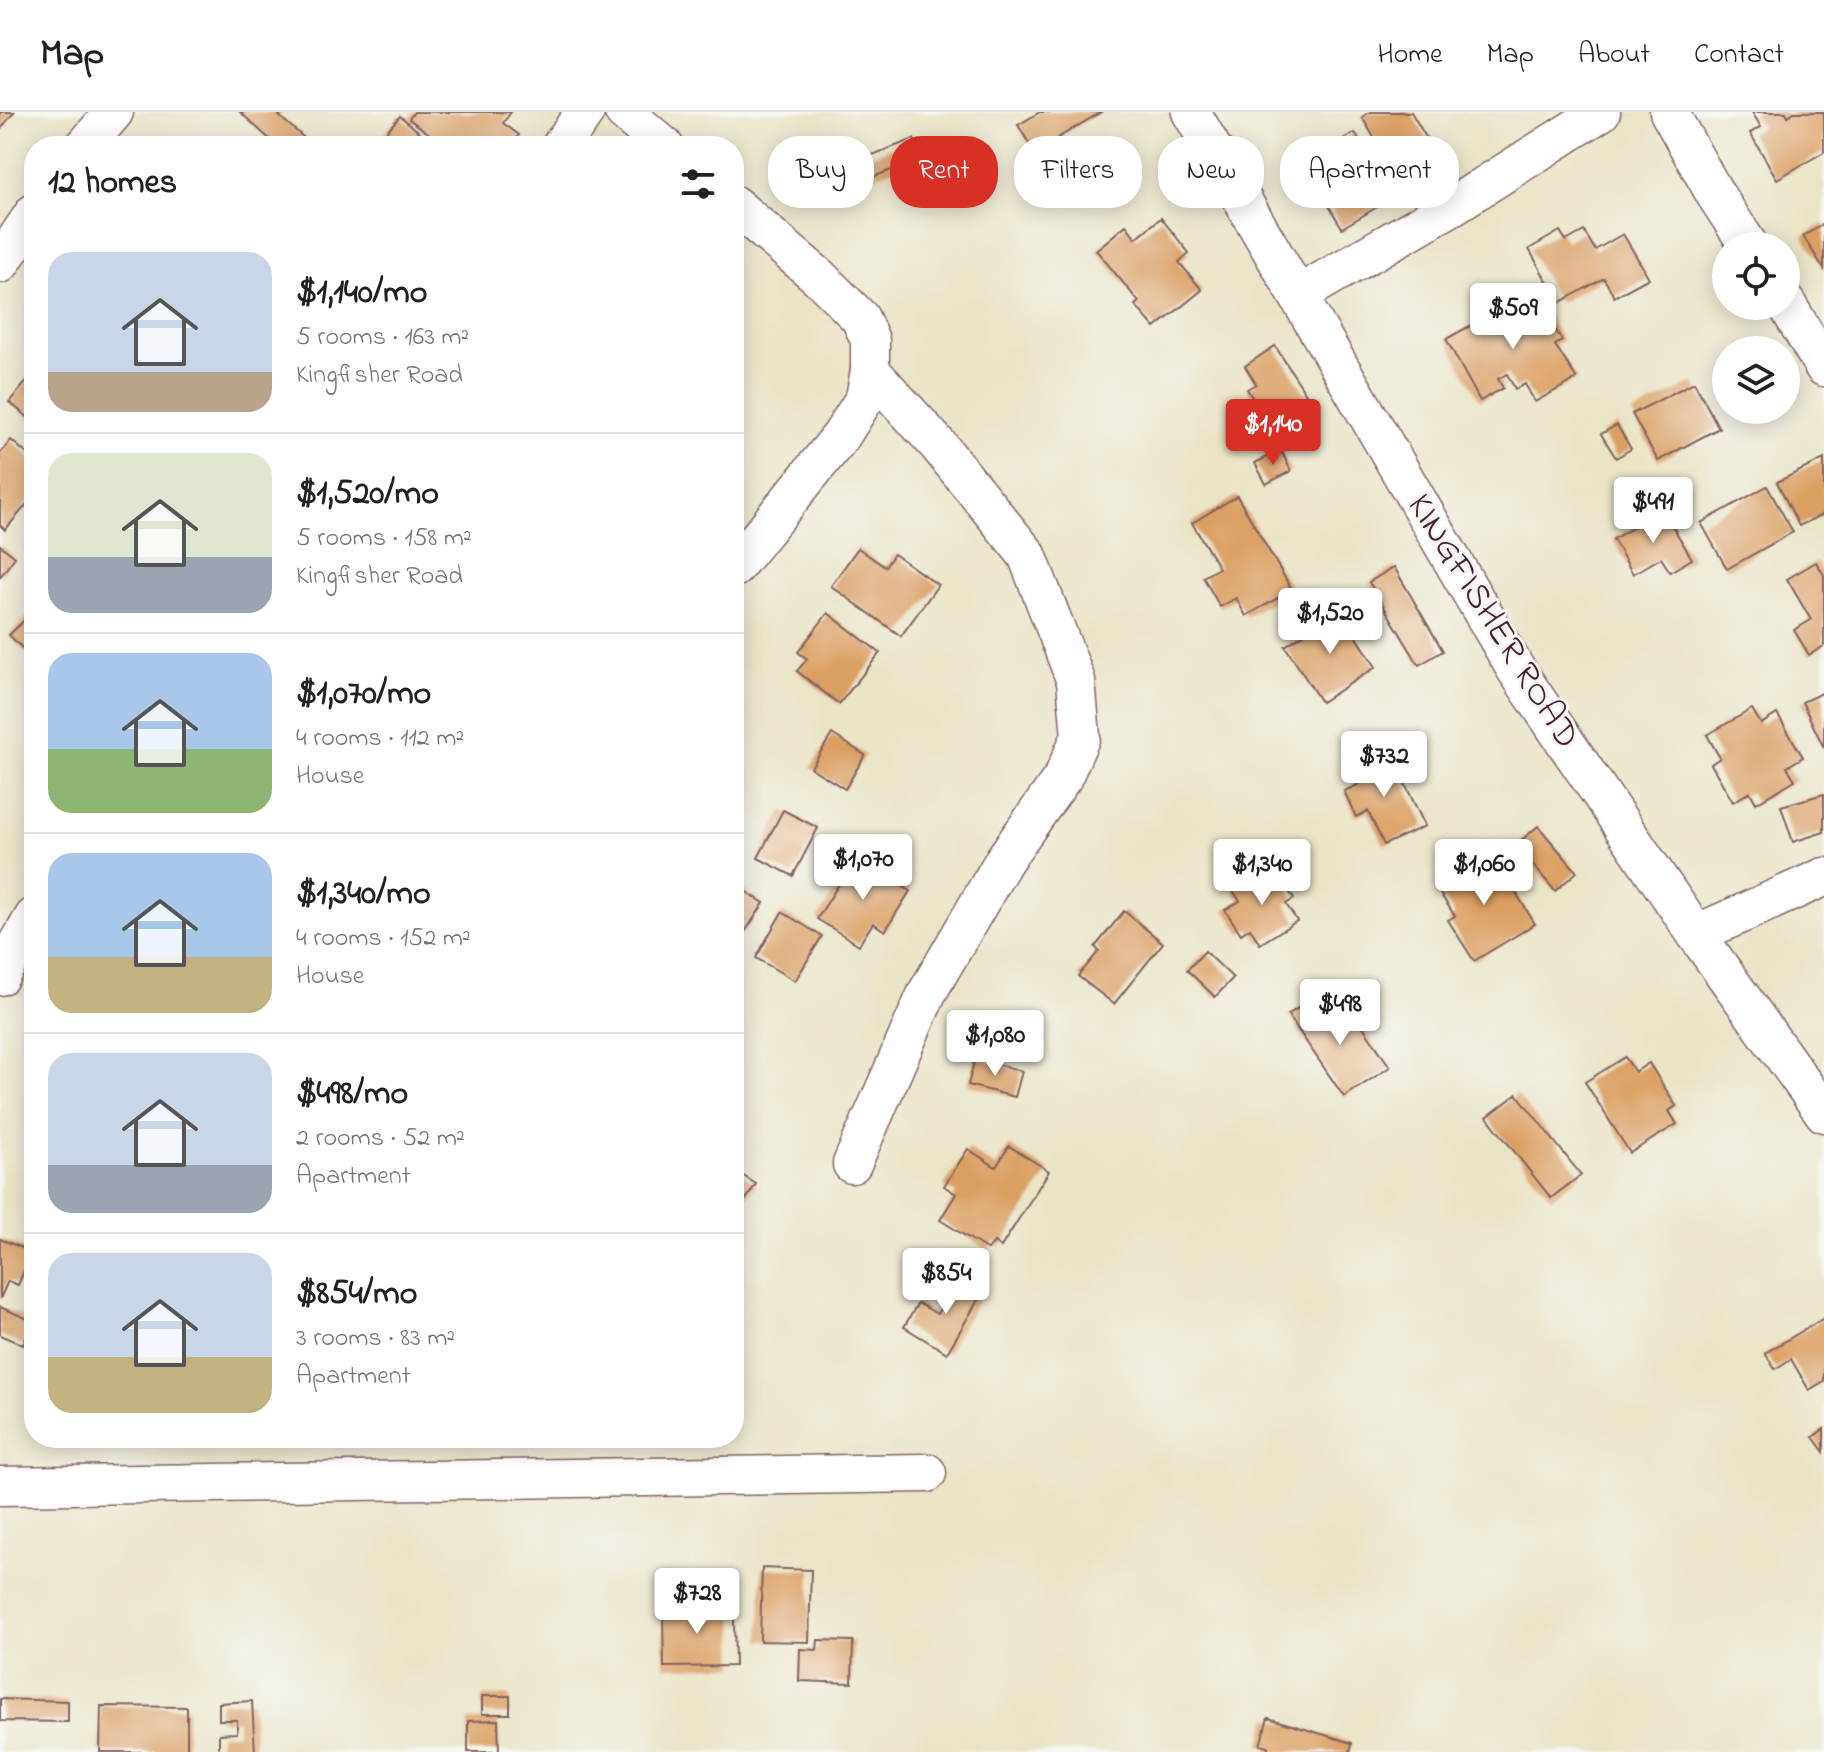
<!DOCTYPE html>
<meta charset="utf-8">
<style>
body{margin:0;font-family:"Indie Flower",sans-serif;background:#f6f6f6;color:#202124;height:100vh;display:flex;flex-direction:column;font-size:30px;white-space:nowrap}
*{box-sizing:border-box;margin:0}
p{font-size:26px;color:#757577}
.icon{flex:none;width:44px;height:44px;fill:none;stroke:currentColor;stroke-width:2;stroke-linecap:round;stroke-linejoin:round}
.map{position:relative;flex:1;overflow:hidden}
.side{position:absolute;left:24px;top:24px;width:720px;height:1312px;display:flex;flex-direction:column;background:#fff;border-radius:32px;box-shadow:0 4px 20px #0003}
.side>*{flex:none}
.banner{position:absolute;left:768px;top:24px;width:760px;height:72px;display:flex;gap:16px}
.fabs{position:absolute;left:1712px;top:120px;display:grid;gap:16px}
.fabs a{display:grid;place-items:center;width:88px;height:88px;border-radius:50%;background:#fff;box-shadow:0 4px 20px #0003;font-size:40px}
.price{position:absolute;translate:-50% -68px;padding:0 18px;border-radius:8px;background:#fff;color:#222;font-size:26px;line-height:52px;filter:drop-shadow(0 2px 4px #0008)}
.price::after{content:'';position:absolute;left:50%;top:48px;width:24px;height:18px;margin-left:-12px;background:inherit;clip-path:polygon(0 0,100% 0,50% 100%)}
.price.selected{background:#d93025;color:#fff}
ul{padding:0;list-style:none}
li{display:flex;align-items:center;gap:24px;height:200px;padding:0 24px}
li+li{border-top:2px solid #e0e0e0}
li span{display:grid;place-items:center;flex:none;width:224px;height:160px;border-radius:24px;color:#555}
li>.icon{margin-inline-start:auto}
span .icon{width:96px;height:96px;fill:#fffc;stroke-width:1}
li b{font-size:34px}
h2{display:flex;justify-content:space-between;align-items:center;height:96px;padding:0 24px;font-size:34px}
.chip{padding:0 28px;border-radius:32px;background:#fff;box-shadow:0 4px 20px #0003;font-size:28px;line-height:72px}
.chip.selected{background:#d93025;color:#fff}
header{display:flex;align-items:center;gap:48px;box-sizing:border-box;height:112px;padding:0 40px;background:#fff;border-bottom:2px solid #e0e0e0}
header strong{font-size:38px}
nav{display:flex;gap:44px;margin-inline-start:auto;font-size:28px}
.map>svg:first-child{display:block}
</style>
<header>
<strong>Map</strong>
<nav><a>Home</a><a>Map</a><a>About</a><a>Contact</a></nav>
</header>
<div class="map">
<svg width="1824" height="1640" viewBox="0 0 1824 1640">
<rect width="100%" height="100%" fill="#f6f6f2"/>
<filter id="ink" filterUnits="userSpaceOnUse"><feTurbulence type="fractalNoise" baseFrequency=".0125" numOctaves="2"/><feDisplacementMap in="SourceGraphic" scale="16" xChannelSelector="R" yChannelSelector="G"/><feConvolveMatrix kernelMatrix="1 2 1 2 8 2 1 2 1" color-interpolation-filters="sRGB"/></filter>
<filter id="wash" filterUnits="userSpaceOnUse"><feTurbulence type="fractalNoise" baseFrequency=".006" numOctaves="4" result="noise"/><feDisplacementMap in="SourceGraphic" scale="32" xChannelSelector="R" yChannelSelector="G"/><feGaussianBlur stdDeviation="1.8" result="paint"/><feColorMatrix in="noise" values="0 0 0 0 0 0 0 0 0 0 0 0 0 0 0 0 0 1.4 0 .05"/><feComposite in="paint" operator="in"/></filter>
<g filter="url(#wash)">
<rect width="100%" height="100%" fill="#eae4c7"/>
<g id="blocks">
<!-- building -->
<g fill="#dc9f62">
<polygon points="0,0 14,0 0,18"/>
<polygon points="240,0 283,0 279,4 311,32 277,34"/>
<polygon points="414,0 511,0 503,11 519,23 510,34 429,34 435,26 409,7"/>
<polygon points="1040,0 1101,0 1034,40 1018,13"/>
<polygon points="1370,0 1411,0 1443,54 1404,77 1362,5"/>
<polygon points="1752,0 1786,0 1788,4 1794,0 1824,0 1824,40 1777,67 1750,21 1761,15"/>
<polygon points="400,4 430,29 425,34 384,34 378,29"/>
<polygon points="1355,21 1394,85 1342,116 1320,79 1330,73 1314,45"/>
<polygon points="914,27 922,47 859,70 851,51"/>
<polygon points="1161,106 1189,141 1179,150 1202,178 1155,216 1135,193 1139,190 1096,138 1126,113 1136,126"/>
<polygon points="1824,112 1824,157 1803,124"/>
<polygon points="1560,119 1566,129 1584,119 1595,138 1623,122 1649,166 1614,185 1604,166 1559,191 1529,137"/>
<polygon points="1535,179 1562,229 1555,233 1577,267 1535,290 1525,272 1515,277 1507,262 1498,267 1503,276 1480,289 1446,227"/>
<polygon points="1275,234 1315,296 1285,315 1272,295 1262,301 1247,277 1256,272 1245,254"/>
<polygon points="34,261 34,310 9,290"/>
<polygon points="1694,270 1719,316 1658,349 1632,302"/>
<polygon points="1617,313 1631,337 1616,346 1601,322"/>
<polygon points="11,328 34,348 34,384 5,418 0,413 0,342"/>
<polygon points="1281,338 1291,359 1266,372 1255,351"/>
<polygon points="1824,347 1824,402 1799,414 1777,370"/>
<polygon points="1767,374 1793,420 1727,457 1701,411"/>
<polygon points="1658,377 1664,387 1652,394 1646,383"/>
<polygon points="1237,384 1292,478 1246,504 1236,486 1220,495 1203,465 1219,456 1192,411"/>
<polygon points="1663,398 1692,447 1670,460 1661,446 1633,462 1613,427"/>
<polygon points="0,433 15,445 0,465"/>
<polygon points="858,436 885,455 894,442 938,473 901,524 831,474"/>
<polygon points="1816,450 1824,463 1824,534 1809,543 1794,518 1811,508 1787,467"/>
<polygon points="1394,455 1443,539 1419,553 1369,470"/>
<polygon points="34,499 34,540 30,544 9,523"/>
<polygon points="1340,499 1376,555 1321,590 1285,534"/>
<polygon points="828,501 880,541 839,592 797,559 807,547 798,540"/>
<polygon points="1824,580 1824,636 1802,590"/>
<polygon points="1752,597 1761,612 1777,602 1803,645 1787,655 1795,668 1756,691 1750,680 1733,690 1711,652 1720,646 1707,623"/>
<polygon points="832,622 865,643 845,677 811,656"/>
<polygon points="1390,640 1425,714 1384,733 1368,699 1356,705 1344,679 1358,673 1351,658"/>
<polygon points="1824,682 1824,720 1793,730 1781,694"/>
<polygon points="783,698 818,716 793,764 758,746"/>
<polygon points="1538,714 1577,760 1555,779 1516,733"/>
<polygon points="1491,740 1535,812 1474,849 1448,808 1455,804 1435,774"/>
<polygon points="856,745 910,779 885,819 873,811 859,833 817,807"/>
<polygon points="1277,760 1294,787 1286,792 1297,809 1260,832 1250,816 1241,822 1225,798 1240,789 1233,779 1261,761 1265,768"/>
<polygon points="734,772 764,791 745,820 734,813"/>
<polygon points="1124,799 1163,831 1114,892 1078,864 1099,839 1095,835"/>
<polygon points="782,800 822,824 795,869 756,846"/>
<polygon points="1205,839 1233,866 1215,885 1187,858"/>
<polygon points="1315,884 1337,916 1356,904 1390,955 1344,985 1288,903"/>
<polygon points="1625,945 1635,960 1649,951 1676,994 1669,999 1677,1012 1630,1041 1585,970"/>
<polygon points="975,946 1022,959 1015,985 968,973"/>
<polygon points="1517,982 1581,1063 1551,1086 1487,1005"/>
<polygon points="1009,1034 1049,1059 1001,1135 994,1130 988,1138 940,1108 956,1082 944,1074 968,1037 996,1055"/>
<polygon points="734,1058 756,1072 745,1089 734,1082"/>
<polygon points="0,1127 32,1140 18,1173 8,1169 0,1187"/>
<polygon points="959,1164 984,1178 947,1241 904,1215 918,1191 937,1202"/>
<polygon points="0,1195 33,1209 23,1233 0,1223"/>
<polygon points="1824,1206 1824,1269 1809,1278 1791,1247 1775,1257 1765,1241"/>
<polygon points="1824,1317 1824,1340 1813,1325"/>
<polygon points="762,1456 811,1458 809,1530 760,1529"/>
<polygon points="671,1486 707,1486 708,1506 734,1506 735,1554 664,1555 663,1506 671,1505"/>
<polygon points="818,1528 853,1529 852,1571 799,1569 800,1537 817,1538"/>
<rect x="482" y="1584" width="28" height="18"/>
<polygon points="0,1587 68,1589 68,1610 0,1609"/>
<polygon points="252,1589 255,1640 219,1640 219,1622 237,1621 237,1608 219,1608 219,1591"/>
<polygon points="101,1594 187,1595 187,1640 100,1640"/>
<polygon points="1268,1606 1352,1631 1350,1640 1267,1640 1268,1635 1260,1633"/>
<polygon points="498,1608 499,1640 468,1640 468,1609"/>
</g>
</g>
</g>
<g filter="url(#ink)">
<use href="#blocks" fill-opacity="0" stroke="#826462" stroke-width="2"/>
<g fill="none" stroke-linecap="round" stroke-linejoin="round">
<!-- minor casing -->
<g stroke="#826462" stroke-width="41">
<g id="minor">
<polyline points="624,0 664,34"/>
<polyline points="1191,0 1515,556 1696,822 1824,1001"/>
<polyline points="1669,0 1715,82 1749,134"/>
<polyline points="85,34 114,0"/>
<polyline points="561,34 585,0"/>
<polyline points="734,93 820,166 860,206 870,228 870,258 865,286 841,324 734,456"/>
<polyline points="0,152 34,101"/>
<polyline points="1298,183 1454,93 1601,0"/>
<polyline points="1786,191 1824,255"/>
<polyline points="1696,822 1824,765"/>
<polyline points="0,864 34,805"/>
<polyline points="852,1052 927,881 1004,748 1063,665 1081,624 1076,569 1027,443 939,334 870,258"/>
<polyline points="0,1374 927,1361"/>
</g>
</g>
<!-- minor -->
<use href="#minor" stroke="#fff" stroke-width="38"/>
</g>
</g>
<g text-anchor="middle" dominant-baseline="central" stroke-width="6" stroke-linejoin="round" paint-order="stroke">
<!-- street labels -->
<g font-size="36" fill="#4a1f2b" stroke="#f6f6f2">
<text transform="translate(1492 510) rotate(58)">KINGFISHER ROAD</text>
</g>
</g>
</svg>
<div class="fabs">
<a><svg class="icon" aria-label="locate" viewBox="0 0 24 24"><circle cx="12" cy="12" r="6"/><path d="M12 2v4M12 18v4M2 12h4M18 12h4"/></svg></a>
<a><svg class="icon" aria-label="layers" viewBox="0 0 24 24"><path d="M12 4l9 5-9 5-9-5zM3 14l9 5 9-5"/></svg></a>
</div>
<b class="price" style="left:1513px;top:239px">$509</b>
<b class="price selected" style="left:1273px;top:355px">$1,140</b>
<b class="price" style="left:1653px;top:433px">$491</b>
<b class="price" style="left:1330px;top:544px">$1,520</b>
<b class="price" style="left:1384px;top:687px">$732</b>
<b class="price" style="left:863px;top:790px">$1,070</b>
<b class="price" style="left:1262px;top:795px">$1,340</b>
<b class="price" style="left:1484px;top:795px">$1,060</b>
<b class="price" style="left:1340px;top:935px">$498</b>
<b class="price" style="left:995px;top:966px">$1,080</b>
<b class="price" style="left:946px;top:1204px">$854</b>
<b class="price" style="left:697px;top:1524px">$728</b>
<div class="banner">
<a class="chip">Buy</a>
<a class="chip selected">Rent</a>
<a class="chip">Filters</a>
<a class="chip">New</a>
<a class="chip">Apartment</a>
</div>
<section class="side">
<h2>12 homes<svg class="icon" aria-label="filters" viewBox="0 0 24 24"><path d="M4 7h16M4 17h16"/><circle cx="9" cy="7" r="2"/><circle cx="15" cy="17" r="2"/></svg></h2>
<ul>
<li><span style="background:linear-gradient(#c9d6e8 75%,#b9a48a 0)"><svg class="icon" aria-label="home" viewBox="0 0 24 24"><path d="M3 11l9-7 9 7M6 9v11h12V9"/></svg></span><div><b>$1,140/mo</b><p>5 rooms · 163 m²</p><p>Kingfisher Road</p></div></li>
<li><span style="background:linear-gradient(#dfe7d0 65%,#9aa5b1 0)"><svg class="icon" aria-label="home" viewBox="0 0 24 24"><path d="M3 11l9-7 9 7M6 9v11h12V9"/></svg></span><div><b>$1,520/mo</b><p>5 rooms · 158 m²</p><p>Kingfisher Road</p></div></li>
<li><span style="background:linear-gradient(#a9c7e8 60%,#8fb573 0)"><svg class="icon" aria-label="home" viewBox="0 0 24 24"><path d="M3 11l9-7 9 7M6 9v11h12V9"/></svg></span><div><b>$1,070/mo</b><p>4 rooms · 112 m²</p><p>House</p></div></li>
<li><span style="background:linear-gradient(#a9c7e8 65%,#c2b280 0)"><svg class="icon" aria-label="home" viewBox="0 0 24 24"><path d="M3 11l9-7 9 7M6 9v11h12V9"/></svg></span><div><b>$1,340/mo</b><p>4 rooms · 152 m²</p><p>House</p></div></li>
<li><span style="background:linear-gradient(#c9d6e8 70%,#9aa5b1 0)"><svg class="icon" aria-label="home" viewBox="0 0 24 24"><path d="M3 11l9-7 9 7M6 9v11h12V9"/></svg></span><div><b>$498/mo</b><p>2 rooms · 52 m²</p><p>Apartment</p></div></li>
<li><span style="background:linear-gradient(#c9d6e8 65%,#c2b280 0)"><svg class="icon" aria-label="home" viewBox="0 0 24 24"><path d="M3 11l9-7 9 7M6 9v11h12V9"/></svg></span><div><b>$854/mo</b><p>3 rooms · 83 m²</p><p>Apartment</p></div></li>
</ul>
</section>
</div>
